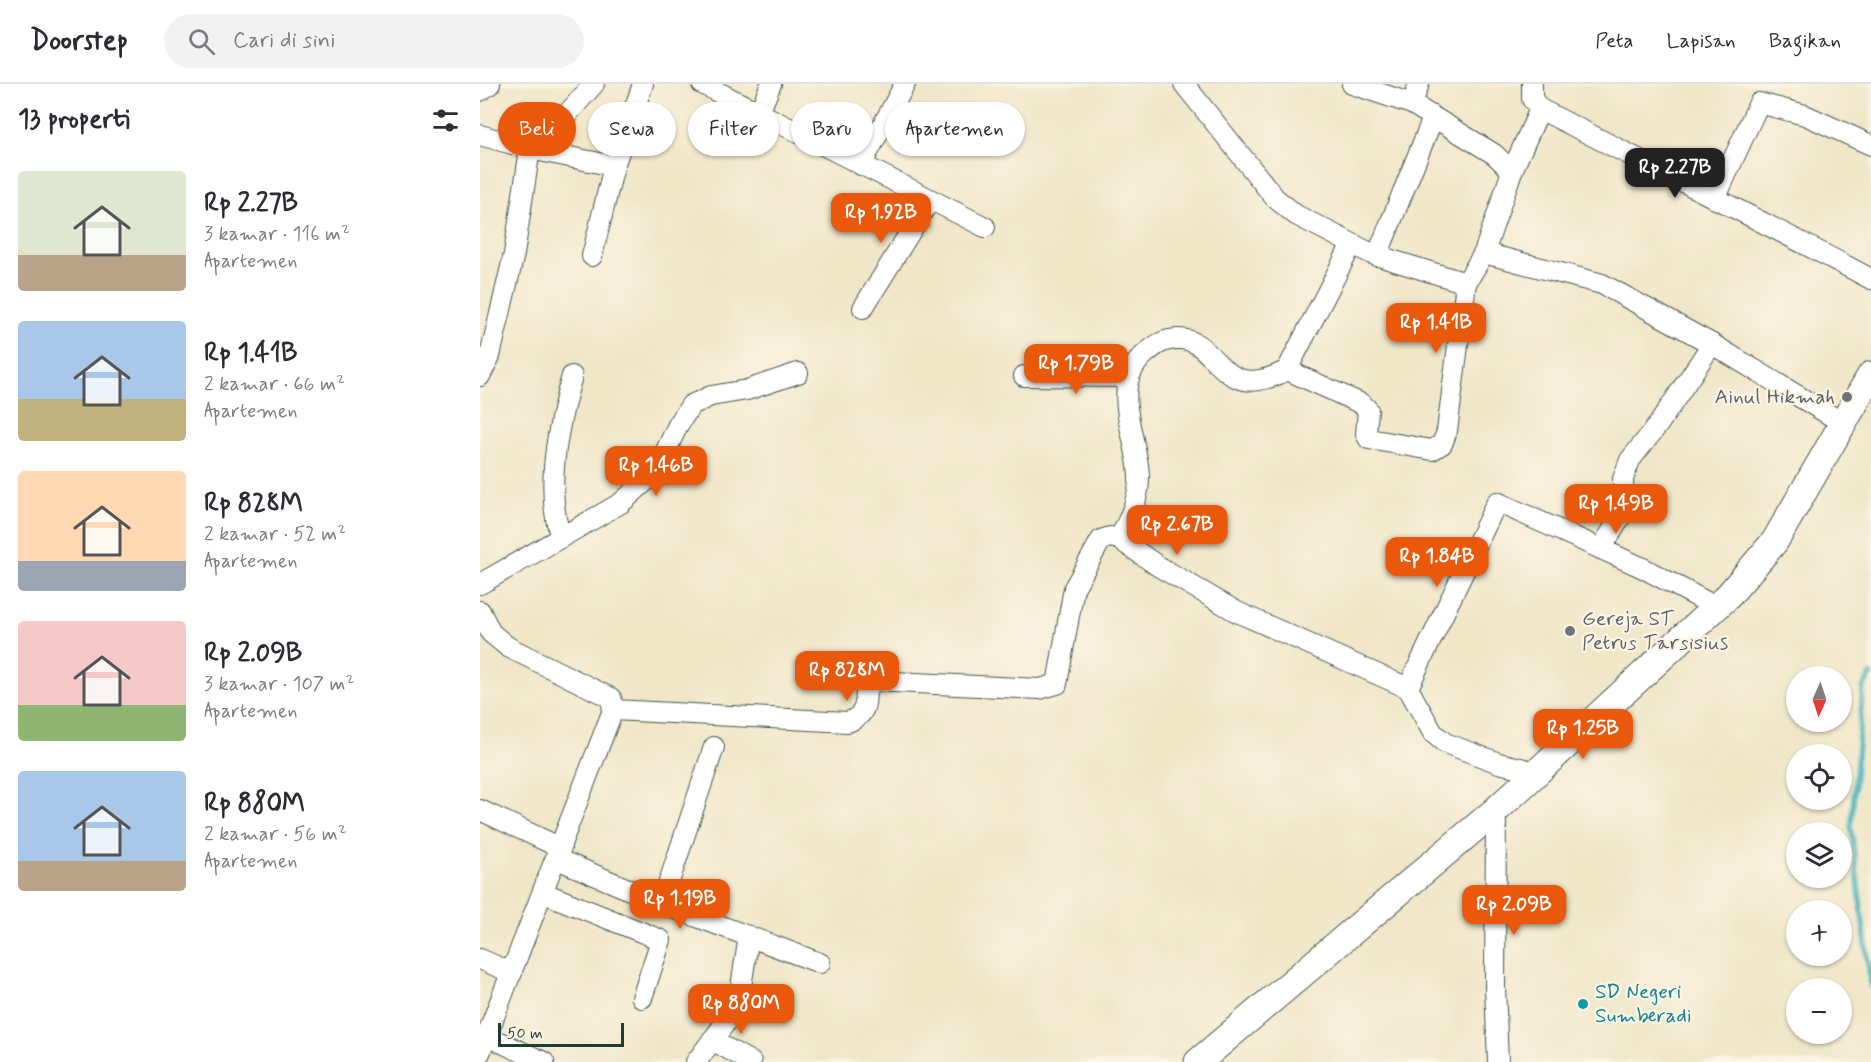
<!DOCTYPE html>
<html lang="id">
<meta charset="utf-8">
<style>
body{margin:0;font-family:Mynerve,sans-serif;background:#f2f2f3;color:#2b2b33;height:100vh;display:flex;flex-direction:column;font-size:22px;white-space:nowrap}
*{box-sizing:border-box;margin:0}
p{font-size:20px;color:#7c7c81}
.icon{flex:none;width:33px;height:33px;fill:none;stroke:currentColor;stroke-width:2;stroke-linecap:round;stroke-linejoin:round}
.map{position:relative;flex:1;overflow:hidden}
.details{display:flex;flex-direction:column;background:#fff;width:480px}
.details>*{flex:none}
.hud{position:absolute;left:18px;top:18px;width:570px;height:54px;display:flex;gap:12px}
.needle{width:39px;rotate:183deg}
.buttons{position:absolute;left:1306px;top:582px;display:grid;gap:12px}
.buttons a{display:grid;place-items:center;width:66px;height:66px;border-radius:50%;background:#fff;box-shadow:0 2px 4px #0004;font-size:30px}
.scale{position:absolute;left:18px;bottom:15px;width:126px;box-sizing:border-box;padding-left:6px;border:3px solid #1f3d34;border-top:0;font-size:16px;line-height:21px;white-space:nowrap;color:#1f3d34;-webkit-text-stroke:4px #fcf5e5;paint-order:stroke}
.price{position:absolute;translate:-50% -51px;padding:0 14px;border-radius:12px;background:#ea580c;color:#fff;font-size:20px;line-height:39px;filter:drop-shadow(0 2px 3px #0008)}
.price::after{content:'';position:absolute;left:50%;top:36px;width:18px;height:14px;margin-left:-9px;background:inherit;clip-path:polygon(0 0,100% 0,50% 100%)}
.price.selected{background:#222;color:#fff}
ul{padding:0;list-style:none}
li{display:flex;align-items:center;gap:18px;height:150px;padding:0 18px}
li span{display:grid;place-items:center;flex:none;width:168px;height:120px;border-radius:6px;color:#555}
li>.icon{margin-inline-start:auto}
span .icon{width:72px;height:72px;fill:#fffc;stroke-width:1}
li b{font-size:26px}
h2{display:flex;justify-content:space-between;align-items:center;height:72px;padding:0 18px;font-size:26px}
.pill{padding:0 21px;border-radius:27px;background:#fff;box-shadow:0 2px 4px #0004;font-size:21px;line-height:54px}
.pill.selected{background:#ea580c;color:#fff}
header{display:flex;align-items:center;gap:36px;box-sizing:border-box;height:84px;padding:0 30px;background:#fff;border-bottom:2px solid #e1e1e2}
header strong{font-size:28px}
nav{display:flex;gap:33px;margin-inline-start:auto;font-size:21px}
.search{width:420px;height:54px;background:#f2f2f3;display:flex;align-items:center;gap:15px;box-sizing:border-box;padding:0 21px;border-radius:33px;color:#7c7c81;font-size:22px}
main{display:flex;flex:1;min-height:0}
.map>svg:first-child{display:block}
</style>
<header>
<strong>Doorstep</strong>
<div class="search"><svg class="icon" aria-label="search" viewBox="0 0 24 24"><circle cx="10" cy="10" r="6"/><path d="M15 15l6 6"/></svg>Cari di sini</div>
<nav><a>Peta</a><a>Lapisan</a><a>Bagikan</a></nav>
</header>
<main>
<section class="details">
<h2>13 properti<svg class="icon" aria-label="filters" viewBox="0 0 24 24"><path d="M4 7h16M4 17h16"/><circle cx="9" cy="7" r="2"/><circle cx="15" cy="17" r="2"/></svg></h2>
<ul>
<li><span style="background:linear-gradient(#dfe7d0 70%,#b9a48a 0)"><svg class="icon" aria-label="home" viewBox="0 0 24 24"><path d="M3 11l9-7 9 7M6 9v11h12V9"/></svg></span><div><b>Rp 2.27B</b><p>3 kamar · 116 m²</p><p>Apartemen</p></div></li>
<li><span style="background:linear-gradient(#a9c7e8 65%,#c2b280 0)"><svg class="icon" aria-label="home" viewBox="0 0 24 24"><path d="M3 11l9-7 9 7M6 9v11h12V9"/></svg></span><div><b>Rp 1.41B</b><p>2 kamar · 66 m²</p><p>Apartemen</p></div></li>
<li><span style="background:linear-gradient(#ffd9b3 75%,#9aa5b1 0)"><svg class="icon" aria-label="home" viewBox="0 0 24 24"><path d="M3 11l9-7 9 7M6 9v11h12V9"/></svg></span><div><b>Rp 828M</b><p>2 kamar · 52 m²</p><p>Apartemen</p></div></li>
<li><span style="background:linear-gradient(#f6c9c9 70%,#8fb573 0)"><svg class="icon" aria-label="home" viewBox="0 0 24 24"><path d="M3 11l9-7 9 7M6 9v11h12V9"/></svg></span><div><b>Rp 2.09B</b><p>3 kamar · 107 m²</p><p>Apartemen</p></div></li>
<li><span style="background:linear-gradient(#a9c7e8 75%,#b9a48a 0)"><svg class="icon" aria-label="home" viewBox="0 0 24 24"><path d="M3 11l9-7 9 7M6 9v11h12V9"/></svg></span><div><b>Rp 880M</b><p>2 kamar · 56 m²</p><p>Apartemen</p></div></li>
</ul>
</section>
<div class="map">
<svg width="1391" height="978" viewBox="0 0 1391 978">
<rect width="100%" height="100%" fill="#fcf5e5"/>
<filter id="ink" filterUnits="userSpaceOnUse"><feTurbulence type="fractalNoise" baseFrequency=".0167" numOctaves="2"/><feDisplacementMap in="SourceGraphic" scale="12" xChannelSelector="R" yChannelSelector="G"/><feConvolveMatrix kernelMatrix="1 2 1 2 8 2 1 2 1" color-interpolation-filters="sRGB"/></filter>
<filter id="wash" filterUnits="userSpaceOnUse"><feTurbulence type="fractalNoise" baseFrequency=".008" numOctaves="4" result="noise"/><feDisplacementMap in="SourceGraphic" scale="24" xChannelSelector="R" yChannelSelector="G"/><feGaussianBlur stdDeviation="1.35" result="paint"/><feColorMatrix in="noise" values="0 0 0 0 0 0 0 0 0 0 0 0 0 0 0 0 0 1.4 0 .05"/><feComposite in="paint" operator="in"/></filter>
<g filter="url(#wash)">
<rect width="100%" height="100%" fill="#f0e6c8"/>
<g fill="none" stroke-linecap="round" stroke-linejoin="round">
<!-- stream -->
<polyline stroke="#3daeb6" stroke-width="5" points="1391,591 1383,603 1371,743 1391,903"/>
</g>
</g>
<g filter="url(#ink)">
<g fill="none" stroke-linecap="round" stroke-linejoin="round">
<!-- street casing -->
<g stroke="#3e564a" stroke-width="22">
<g id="street">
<polyline points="222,0 505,143"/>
<polyline points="704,0 795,114 816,131 892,170 986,199 1004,169 1122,200 1232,260 1363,339"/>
<polyline points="872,0 932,20 1014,70 1032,87 1004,169"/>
<path d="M1052 0V15L1060 25C1171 82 1282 137 1391 195"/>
<polyline points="0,7 10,0"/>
<polyline points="932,20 939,0"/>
<polyline points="279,29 291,0"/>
<polyline points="0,51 50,65 134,82 163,0"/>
<polyline points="73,69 89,28 114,0"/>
<polyline points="381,81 425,0"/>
<polyline points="1032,87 1060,25"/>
<polyline points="1235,115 1279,19 1325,31 1391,61"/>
<polyline points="112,172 134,82"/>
<polyline points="897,172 953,34"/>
<polyline points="383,224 450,116"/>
<polyline points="807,286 882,320 888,326 886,350 889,355 952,366 962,360 967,347 986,199"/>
<polyline points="0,292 10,272 34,170 50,65"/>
<polyline points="544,292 648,293"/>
<path d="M81 453C64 405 78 340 92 292"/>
<path d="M639 455C649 436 660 413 659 391 657 350 628 303 665 270 676 261 682 256 697 255 738 252 738 323 807 286L872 160"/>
<polyline points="1121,465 1144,427 1143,395 1150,376 1178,341 1232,260"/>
<polyline points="0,500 141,419 176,388 198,341 211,321 231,312 267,306 318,289"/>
<polyline points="0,527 11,549 28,563 131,614 133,626 0,969"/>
<polyline points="928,604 1017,418 1163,484 1236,523"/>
<path d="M133 626 368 638C386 631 386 621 386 603L393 597 560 605 577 600 594 504 621 456 630 453 639 455 678 482 757 528 928 604 953 649 965 659 1019 679 1057 688"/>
<polyline points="0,726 81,764"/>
<polyline points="1016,726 1015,902 1018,978"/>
<polyline points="77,775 193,824 340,879"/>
<polyline points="64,809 181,856 162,914"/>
<polyline points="182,819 234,663"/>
<polyline points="0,875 32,889"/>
<polyline points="7,952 64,978"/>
<polyline points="232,956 271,978"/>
<polyline points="216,978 258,922 269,852"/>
</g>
</g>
<!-- secondary casing -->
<g stroke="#3e564a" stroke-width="29">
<polyline id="secondary" points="718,978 1016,726 1248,512 1295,457 1391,291"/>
</g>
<!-- street -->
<use href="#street" stroke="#fff" stroke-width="20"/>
<!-- secondary -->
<use href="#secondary" stroke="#fff" stroke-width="27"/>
</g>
</g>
<!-- markers -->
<g fill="#6b7280" stroke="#fcf5e5" stroke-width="2">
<circle cx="1367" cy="313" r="6"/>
<circle cx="1090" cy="547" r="6"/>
</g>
<circle fill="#0f9aa8" stroke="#fcf5e5" stroke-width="2" cx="1103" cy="920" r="6"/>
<g text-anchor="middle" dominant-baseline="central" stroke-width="4.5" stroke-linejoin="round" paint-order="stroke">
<!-- worship labels -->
<g font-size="21" fill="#5b616d" stroke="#fcf5e5" text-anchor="end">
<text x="1355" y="313">Ainul Hikmah</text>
<text x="1102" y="535" text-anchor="start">Gereja ST<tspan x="1102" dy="24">Petrus Tarsisius</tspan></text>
</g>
<!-- culture labels -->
<g font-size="21" fill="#0d838f" stroke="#fcf5e5" text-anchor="start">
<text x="1115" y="908">SD Negeri<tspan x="1115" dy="24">Sumberadi</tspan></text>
</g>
</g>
</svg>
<div class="buttons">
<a><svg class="needle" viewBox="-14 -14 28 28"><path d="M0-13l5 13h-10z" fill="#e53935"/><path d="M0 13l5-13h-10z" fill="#7c7c81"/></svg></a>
<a><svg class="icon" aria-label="locate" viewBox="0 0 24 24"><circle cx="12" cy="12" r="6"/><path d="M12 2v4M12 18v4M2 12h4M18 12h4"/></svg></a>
<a><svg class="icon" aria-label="layers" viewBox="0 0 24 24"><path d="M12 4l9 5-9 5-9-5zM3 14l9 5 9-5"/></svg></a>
<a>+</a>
<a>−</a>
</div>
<div class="scale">50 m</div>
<b class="price selected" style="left:1195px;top:115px">Rp 2.27B</b>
<b class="price" style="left:401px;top:160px">Rp 1.92B</b>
<b class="price" style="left:956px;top:270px">Rp 1.41B</b>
<b class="price" style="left:596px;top:311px">Rp 1.79B</b>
<b class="price" style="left:176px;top:413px">Rp 1.46B</b>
<b class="price" style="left:1136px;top:451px">Rp 1.49B</b>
<b class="price" style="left:697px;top:472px">Rp 2.67B</b>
<b class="price" style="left:957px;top:504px">Rp 1.84B</b>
<b class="price" style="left:367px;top:618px">Rp 828M</b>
<b class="price" style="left:1103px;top:676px">Rp 1.25B</b>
<b class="price" style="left:200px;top:846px">Rp 1.19B</b>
<b class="price" style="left:1034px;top:852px">Rp 2.09B</b>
<b class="price" style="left:261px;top:951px">Rp 880M</b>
<div class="hud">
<a class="pill selected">Beli</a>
<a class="pill">Sewa</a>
<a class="pill">Filter</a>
<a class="pill">Baru</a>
<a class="pill">Apartemen</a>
</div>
</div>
</main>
